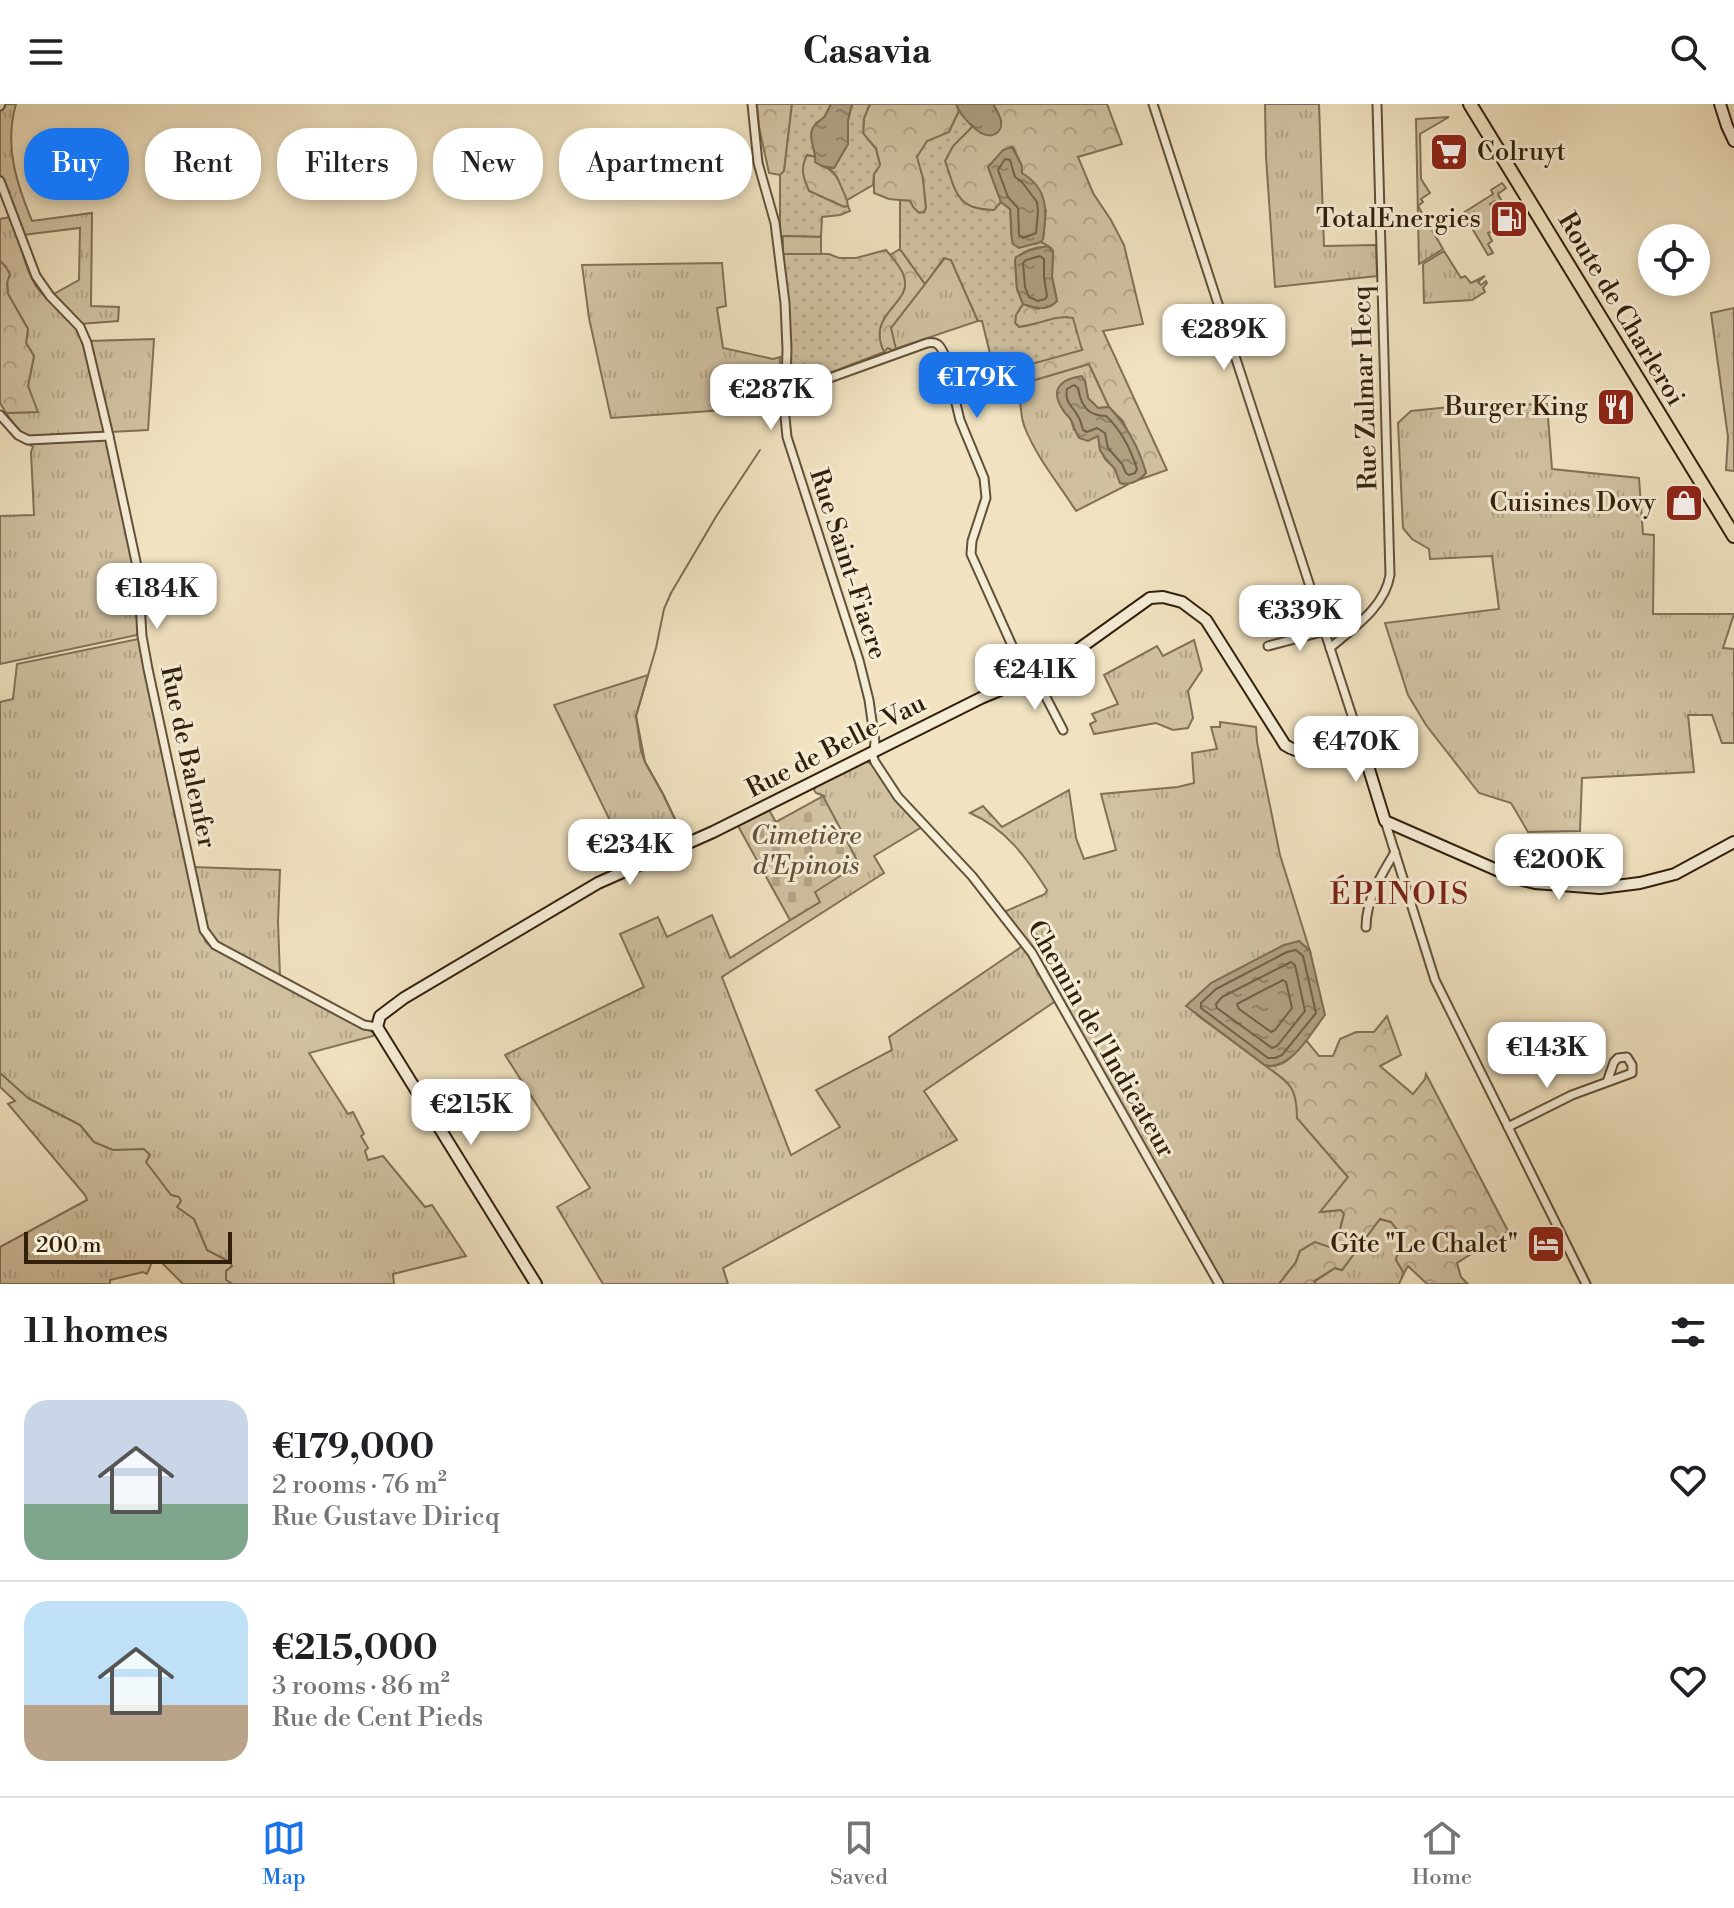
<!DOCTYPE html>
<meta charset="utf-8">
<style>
body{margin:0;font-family:"Libre Bodoni",serif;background:#f2f2f2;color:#202124;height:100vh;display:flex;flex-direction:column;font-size:30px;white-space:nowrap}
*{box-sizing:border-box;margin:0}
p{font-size:26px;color:#757577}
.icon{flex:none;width:44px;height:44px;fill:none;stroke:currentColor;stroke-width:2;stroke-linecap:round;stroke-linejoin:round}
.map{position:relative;height:1180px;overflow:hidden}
.side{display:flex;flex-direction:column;background:#fff;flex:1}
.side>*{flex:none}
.guide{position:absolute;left:24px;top:24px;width:800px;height:72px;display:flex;gap:16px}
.fabs{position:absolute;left:1638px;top:120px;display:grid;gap:16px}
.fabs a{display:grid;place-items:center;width:72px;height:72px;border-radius:50%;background:#fff;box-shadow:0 4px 12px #0003;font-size:40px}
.scale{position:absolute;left:24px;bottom:20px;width:208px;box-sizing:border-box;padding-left:8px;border:4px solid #32200c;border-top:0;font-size:22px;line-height:28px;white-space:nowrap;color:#32200c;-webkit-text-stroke:6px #f6edd7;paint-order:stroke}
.price{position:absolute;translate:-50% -68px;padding:0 18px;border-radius:16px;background:#fff;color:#222;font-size:26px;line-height:52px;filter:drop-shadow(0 2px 4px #0008)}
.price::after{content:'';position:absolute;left:50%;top:48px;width:24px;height:18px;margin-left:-12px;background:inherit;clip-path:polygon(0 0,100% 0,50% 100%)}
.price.active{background:#1a73e8;color:#fff}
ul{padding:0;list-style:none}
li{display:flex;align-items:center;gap:24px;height:200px;padding:0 24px}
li+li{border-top:2px solid #e0e0e0}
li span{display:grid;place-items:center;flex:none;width:224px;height:160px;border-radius:24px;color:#555}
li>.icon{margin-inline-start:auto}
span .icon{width:96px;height:96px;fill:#fffc;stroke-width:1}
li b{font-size:34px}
h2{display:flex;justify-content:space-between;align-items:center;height:96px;padding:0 24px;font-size:34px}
.pill{padding:0 28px;border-radius:32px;background:#fff;box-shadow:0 4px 12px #0003;font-size:28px;line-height:72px}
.pill.active{background:#1a73e8;color:#fff}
header{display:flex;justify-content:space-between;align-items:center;height:104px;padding:0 24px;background:#fff;font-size:36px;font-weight:700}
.menu{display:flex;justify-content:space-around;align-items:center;height:112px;border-top:2px solid #e0e0e0;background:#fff;font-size:22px;color:#757577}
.menu a{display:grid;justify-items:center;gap:4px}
.menu .active{color:#1a73e8}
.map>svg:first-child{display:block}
</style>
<header><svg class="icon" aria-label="menu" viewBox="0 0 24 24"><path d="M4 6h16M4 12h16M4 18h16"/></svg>Casavia<svg class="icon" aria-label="search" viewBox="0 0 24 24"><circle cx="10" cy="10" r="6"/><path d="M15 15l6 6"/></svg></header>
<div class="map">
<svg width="1734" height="1180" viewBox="0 0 1734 1180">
<defs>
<pattern id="grass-tufts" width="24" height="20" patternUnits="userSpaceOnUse" patternTransform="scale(2)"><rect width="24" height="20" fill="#d1c2a2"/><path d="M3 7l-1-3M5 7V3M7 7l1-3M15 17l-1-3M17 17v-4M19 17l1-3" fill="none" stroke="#b4a68a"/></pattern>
<pattern id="forest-crowns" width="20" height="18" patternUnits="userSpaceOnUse" patternTransform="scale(2)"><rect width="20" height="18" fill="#d1c2a2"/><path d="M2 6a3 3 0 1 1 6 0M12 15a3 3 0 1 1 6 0" fill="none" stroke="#b4a68a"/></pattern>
<pattern id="cemetery-stones" width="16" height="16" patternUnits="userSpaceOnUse" patternTransform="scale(2)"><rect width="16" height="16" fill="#d1c2a2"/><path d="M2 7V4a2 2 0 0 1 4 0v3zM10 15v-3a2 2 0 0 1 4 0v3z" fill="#b4a68a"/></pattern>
<pattern id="park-dots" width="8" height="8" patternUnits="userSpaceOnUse" patternTransform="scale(2)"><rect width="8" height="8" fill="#d1c2a2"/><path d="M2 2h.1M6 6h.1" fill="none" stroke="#b4a68a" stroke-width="1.8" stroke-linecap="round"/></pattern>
<pattern id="water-ripples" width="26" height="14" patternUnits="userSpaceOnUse" patternTransform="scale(2)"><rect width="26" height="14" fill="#b0a183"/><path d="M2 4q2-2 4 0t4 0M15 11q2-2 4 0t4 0" fill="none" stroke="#90836a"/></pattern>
</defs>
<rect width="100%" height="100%" fill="#f1e3c1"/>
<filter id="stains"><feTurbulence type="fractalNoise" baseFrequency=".0025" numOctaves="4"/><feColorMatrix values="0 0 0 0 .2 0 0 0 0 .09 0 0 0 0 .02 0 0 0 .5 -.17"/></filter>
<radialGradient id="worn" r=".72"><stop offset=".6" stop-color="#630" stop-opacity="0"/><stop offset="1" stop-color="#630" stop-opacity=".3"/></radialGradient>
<!-- grass -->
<g fill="url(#grass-tufts)" stroke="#827157" stroke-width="2">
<path d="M3 0H16C4 41 16 78 32 117L92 109 91 202 119 203 118 217 80 220 52 191 79 176 80 124 23 131 0 70V8Z"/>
<polygon points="1265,0 1319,0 1324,142 1376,141 1377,172 1275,183 1266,53"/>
<polygon points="1449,13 1420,30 1421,75 1430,89 1421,95 1423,98 1418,102 1443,145 1419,160 1416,15"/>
<polygon points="1502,79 1506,84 1498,90 1505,103 1502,106 1495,97 1490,100 1496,108 1492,112 1498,125 1488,129 1492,137 1488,140 1493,149 1488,151 1463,109 1493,90 1491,86"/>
<path d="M11 113C20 135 23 161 36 182 46 198 65 204 75 220 91 245 99 297 106 326L104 328 31 333 20 328 6 309 37 308 28 282 34 252 26 239 28 225 8 190 6 163 0 157V115Z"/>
<polygon points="1444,147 1461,174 1465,172 1471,179 1485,172 1478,178 1481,181 1486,177 1487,179 1483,184 1485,188 1472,196 1424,199 1423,160"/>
<polygon points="945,154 951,156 978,217 892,246 888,244 891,224"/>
<polygon points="722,159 726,202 717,204 723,244 773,255 780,253 779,275 722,278 725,306 611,314 589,214 582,161"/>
<polygon points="1734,204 1734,367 1726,366 1728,333 1711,209"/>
<polygon points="154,235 148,326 111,328 88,237"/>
<path d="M1089 260 1109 303 1098 304 1088 294 1085 277 1063 306 1071 316 1074 326 1098 331 1100 346 1105 355 1115 365 1120 379 1127 381 1076 407C1059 380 1037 354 1025 324 1018 308 1025 296 1011 283Z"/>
<polygon points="1547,300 1552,365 1639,374 1643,430 1654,431 1653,510 1734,510 1723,544 1734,545 1734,639 1722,639 1712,611 1688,611 1694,668 1582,674 1580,727 1528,728 1511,699 1479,689 1426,621 1408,591 1385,519 1499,505 1492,452 1430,455 1429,445 1412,435 1403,424 1398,319 1411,307 1460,302"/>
<polygon points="103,335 107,336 137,469 137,531 0,560 0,412 34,411 31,348 33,343 28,340 32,339"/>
<polygon points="138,535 140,536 205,837 209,841 275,874 374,929 373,932 309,949 348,1010 353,1008 364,1030 361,1032 368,1044 365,1047 368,1056 383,1052 425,1103 432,1101 466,1152 393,1170 394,1180 183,1180 161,1158 152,1158 147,1170 143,1168 110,1176 110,1180 0,1180 0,1143 87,1096 85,1091 8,1000 15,997 0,983 0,598 13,595 17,560"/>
<polygon points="1194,536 1202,566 1188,587 1193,614 1188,624 1173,626 1156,619 1094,630 1090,620 1096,617 1092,610 1118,600 1104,571 1157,542 1163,552"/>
<polygon points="648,571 636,612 641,647 645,658 663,690 685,737 631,760 554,601"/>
<path d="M1220 618 1256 623 1257 638 1280 751 1310 847 1299 837 1197 911 1292 981 1297 1002V1014L1348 1073 1321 1108 1341 1106 1344 1110 1335 1146 1315 1138 1300 1147 1296 1158 1279 1180H1222L1035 848 1004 808 1045 790 1047 786C1027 754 1005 724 970 709L983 702 1002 723 1069 686 1076 734 1084 755 1116 746 1101 690 1178 683 1194 679 1192 649 1217 645 1211 623H1220Z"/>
<polygon points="866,657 876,663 922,723 874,752 884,769 722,873 791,1051 840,1023 816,986 892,946 889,933 1024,841 1057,896 924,987 957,1036 723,1164 728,1180 603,1180 557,1103 590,1084 505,951 644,883 620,830 658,813 667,833 712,811 730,854 819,798 814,789 824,692 816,689 814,686 816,682"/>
<polygon points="193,763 280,766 278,818 280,872 217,839 208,827"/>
<polygon points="1379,1115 1391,1118 1402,1132 1396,1156 1404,1169 1399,1180 1316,1180 1314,1178 1335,1164 1342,1166"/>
</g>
<!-- forest -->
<g fill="url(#forest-crowns)" stroke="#827157" stroke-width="2">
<polygon points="757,0 792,0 784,68 780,71 769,69 759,23"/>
<polygon points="870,0 956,0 959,7 949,28 917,52 923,74 926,104 924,108 919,109 913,103 910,97 889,95 874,89 874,70 880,61 876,44 863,30 864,14"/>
<path d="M993 0H1107L1122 40 1078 53 1093 89 1111 116 1124 141 1143 220 1103 227 1167 366 1141 375 1146 368 1123 317 1109 303 1089 260 1011 283 981 281 979 277 995 270 1082 245 1067 213 1019 223 1015 219 1016 211 1023 200 1038 205 1057 197 1052 173 1053 147 1051 144 1041 138 1043 135 1046 106 1022 69V62L1013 43 988 63 1001 98 994 106C956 106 956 88 945 57L953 42 973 22 981 29 1001 17Z"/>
<path d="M807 51 817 53 822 62C837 66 846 88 848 102L844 103 809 87C803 73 799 65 807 51Z"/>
<path d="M900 145 925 180 891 224 896 245 892 246 888 244 884 248C865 209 913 200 904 173 902 166 894 157 890 151Z"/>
<polygon points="0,157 6,163 10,170 7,179 8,190 28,225 26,239 34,252 28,282 38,308 6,309 0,299"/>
<path d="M1387 912 1401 951 1380 962 1413 990 1425 975 1426 970 1508 1127 1457 1159 1461 1173 1468 1180H1427L1408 1162 1404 1169 1396 1156 1402 1132 1391 1118 1380 1115 1342 1166 1335 1164 1314 1177 1316 1180H1279L1296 1158 1300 1147 1315 1138 1335 1145 1344 1110 1341 1106 1320 1108 1348 1073 1297 1014C1297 982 1289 979 1266 962 1286 964 1294 950 1306 936L1319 952H1333L1340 935 1356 928H1374Z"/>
</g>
<!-- cemetery -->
<polygon fill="url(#cemetery-stones)" stroke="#827157" stroke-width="2" points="823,692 859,760 815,788 820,798 790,816 738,722 769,706 776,718"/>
<!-- park -->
<g fill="url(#park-dots)" stroke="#827157" stroke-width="2">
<path d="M792 0H831L824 14 816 19 817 53 807 51C800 64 803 74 809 87L844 103 848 102 850 107 840 111 822 113 821 133 784 132 783 149 829 150 839 154H856L886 146C892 153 902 164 904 173 913 200 865 209 884 248L791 284V244L785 166 780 124V71L784 67Z"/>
<polygon points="852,0 870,0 864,14 863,29 876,45 880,61 874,70 873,81 847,96 837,73 830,64 834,64 848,40 848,16"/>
<path d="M959 7 973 22 953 42 945 57C956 88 956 106 994 106L1001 98 1010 105C1011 117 1010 128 1013 140L1019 143 1041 138 1051 144C1039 141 1023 146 1015 156L1017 185 1023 200 1016 211 1015 219 1019 223C1037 222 1054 210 1073 214L1082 246 995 270 982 217H978L951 156 944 154 925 180 900 145V96L910 97 913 103 919 109 924 108 926 104 923 74 917 53 927 37 949 28Z"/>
</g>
<!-- pitch -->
<polygon fill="#d1c2a2" stroke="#827157" stroke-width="2" points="783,132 821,133 821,150 783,150"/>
<!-- water -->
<g fill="url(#water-ripples)" stroke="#7e6d53" stroke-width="2">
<path d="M831 0H852L848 16V40L834 64 822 62 815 58C817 47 808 37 812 26 814 19 821 17 825 12 827 8 829 4 831 0Z"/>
<path d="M956 0H993C996 5 1001 13 1001 18 1002 24 1000 27 995 30 982 38 960 11 956 0Z"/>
<path d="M1012 43 1022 62V69C1049 85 1047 108 1043 135L1041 138 1019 144 1013 140C1010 128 1012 118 1010 105L1001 98 988 63 1003 46Z"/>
<path d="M1048 142 1053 148 1052 173 1057 197C1047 208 1035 204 1023 200L1017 185 1015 156 1016 153 1030 146Z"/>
<path d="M1082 272 1085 277 1088 294 1098 304 1109 303C1127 322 1139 343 1146 369 1139 377 1131 382 1120 379L1115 365 1106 355 1100 346 1098 332 1088 337 1079 334C1075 328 1074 322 1071 316 1069 312 1065 310 1063 306 1049 285 1061 275 1082 272Z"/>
<path d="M1299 837 1310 847 1325 911C1310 930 1293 964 1266 962L1186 902 1211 879 1284 841Z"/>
</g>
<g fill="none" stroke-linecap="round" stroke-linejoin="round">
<!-- shore -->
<g stroke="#716048" stroke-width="2">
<polygon points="1005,55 1010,56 1015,73 1022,78 1037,98 1038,107 1036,129 1023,134 1019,131 1018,104 1008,93 998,66"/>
<polygon points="1040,152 1044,155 1044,173 1047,192 1045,195 1038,197 1029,193 1025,183 1023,159 1026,156"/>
<path d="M1074 281 1078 284C1081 301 1087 312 1106 312 1121 326 1131 346 1137 365L1135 369 1129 371 1126 369 1122 360 1108 344 1105 329 1097 324 1087 328 1083 326C1082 322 1081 318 1079 314 1074 303 1064 299 1067 285Z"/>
<polygon points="1296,846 1303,852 1316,909 1282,951 1275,954 1268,954 1201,904 1201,899 1216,885 1287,848"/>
<polygon points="1291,858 1295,861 1305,907 1277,942 1272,944 1217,904 1216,900 1222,893"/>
<polygon points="1283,876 1286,878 1292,904 1275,926 1271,928 1239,905 1237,900"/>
</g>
<!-- stream -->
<g stroke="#7e6d53" stroke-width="2">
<polyline points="681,727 663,690 645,658 636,612 656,544 664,505 671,489 717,411 760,346"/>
<polyline points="0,969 28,994 80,1021 94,1038 113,1046 144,1045 150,1051 146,1058 171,1091 179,1093 181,1097 177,1103 194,1115 207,1146 230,1158 232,1162 226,1167 226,1176 233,1180"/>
</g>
<!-- street casing -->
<g stroke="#625139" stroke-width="11">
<g id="street">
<polyline points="752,0 758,59 775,119 785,199 787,245 785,313 787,333 859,556 869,596 875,638 873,653 875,658 898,693 972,772 1032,849 1219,1180"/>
<polyline points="1153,0 1359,633"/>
<polyline points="0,2 1,0"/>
<polyline points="0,77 36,172 50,192 80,223 87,239 109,332 138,467 142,532 148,565 204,826 215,841 364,921 377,923"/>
<path d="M785 290 927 239C937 237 940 241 944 250L960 316 984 374 986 394 972 437 971 450 1028 577"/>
<polyline points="0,311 18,331 28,336 109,332"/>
<polyline points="1268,542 1325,527"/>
<path d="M1330 544C1353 524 1385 503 1390 471L1377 0"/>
<polyline points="1036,574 1063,626"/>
<polyline points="1385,717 1435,876 1586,1180"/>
<path d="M1366 823C1366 796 1381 771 1395 748"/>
<polyline points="1508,1023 1572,991 1632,969 1632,961 1627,953 1618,954 1614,958 1607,978"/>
</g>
</g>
<!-- secondary casing -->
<g stroke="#32200c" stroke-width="14">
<g id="secondary">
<polyline points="1720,0 1727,22 1734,37"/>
<path d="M536 1180 377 923 380 912 404 894 598 779 713 728 981 594 1010 582 1041 572 1150 494 1163 493 1182 498 1206 516 1285 641C1309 657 1335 642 1359 633L1385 717 1515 774 1535 779 1600 784 1640 779 1675 770 1734 738"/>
</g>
</g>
<!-- primary casing -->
<g stroke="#32200c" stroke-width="16">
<polyline id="primary" points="1470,0 1734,432"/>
</g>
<!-- street -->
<use href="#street" stroke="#f6edd7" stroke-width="7"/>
<!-- secondary -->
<use href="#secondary" stroke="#f6edd7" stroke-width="10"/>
<!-- primary -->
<use href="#primary" stroke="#f1e3c1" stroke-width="12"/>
</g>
<!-- icons -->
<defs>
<g id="supermarket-square" transform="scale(2)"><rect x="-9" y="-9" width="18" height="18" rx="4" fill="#8f2418" stroke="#f6edd7"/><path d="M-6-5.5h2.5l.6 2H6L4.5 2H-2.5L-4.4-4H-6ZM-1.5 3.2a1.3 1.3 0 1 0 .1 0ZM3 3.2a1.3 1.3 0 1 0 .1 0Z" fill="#fff"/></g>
<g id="fuel-square" transform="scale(2)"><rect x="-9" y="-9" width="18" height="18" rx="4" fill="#8f2418" stroke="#f6edd7"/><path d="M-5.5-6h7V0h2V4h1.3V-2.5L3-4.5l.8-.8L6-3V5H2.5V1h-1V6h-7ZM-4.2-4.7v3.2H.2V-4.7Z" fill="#fff"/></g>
<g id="restaurant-square" transform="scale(2)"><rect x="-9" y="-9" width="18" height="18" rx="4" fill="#8f2418" stroke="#f6edd7"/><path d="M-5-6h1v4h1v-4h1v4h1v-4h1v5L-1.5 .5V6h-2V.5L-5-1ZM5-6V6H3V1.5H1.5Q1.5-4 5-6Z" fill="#fff"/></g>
<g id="shop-square" transform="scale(2)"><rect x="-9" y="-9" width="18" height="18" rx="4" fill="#8f2418" stroke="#f6edd7"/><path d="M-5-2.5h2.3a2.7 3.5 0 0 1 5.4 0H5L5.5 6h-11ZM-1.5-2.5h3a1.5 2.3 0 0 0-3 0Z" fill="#fff"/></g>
<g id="hotel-square" transform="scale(2)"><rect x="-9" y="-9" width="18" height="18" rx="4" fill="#8f2418" stroke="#f6edd7"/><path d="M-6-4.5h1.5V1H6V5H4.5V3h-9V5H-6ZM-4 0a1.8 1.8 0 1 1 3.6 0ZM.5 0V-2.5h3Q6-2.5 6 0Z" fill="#fff"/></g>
</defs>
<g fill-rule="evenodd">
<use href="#supermarket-square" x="1449" y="48"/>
<use href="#fuel-square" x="1509" y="115"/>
<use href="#restaurant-square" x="1616" y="303"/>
<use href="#shop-square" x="1684" y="399"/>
<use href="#hotel-square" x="1546" y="1140"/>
</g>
<g text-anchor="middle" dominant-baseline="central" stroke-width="6" stroke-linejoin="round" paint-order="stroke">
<!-- poi labels -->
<g font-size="26" fill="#32200c" stroke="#f6edd7" text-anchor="end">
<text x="1477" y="48" text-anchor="start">Colruyt</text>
<text x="1481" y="115">TotalEnergies</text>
<text x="1588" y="303">Burger King</text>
<text x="1656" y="399">Cuisines Dovy</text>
<text x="1518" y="1140">Gîte "Le Chalet"</text>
</g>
<!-- street labels -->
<g font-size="26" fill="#32200c" stroke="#f6edd7">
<text transform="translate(1621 205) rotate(59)">Route de Charleroi</text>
<text transform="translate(1365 284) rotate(-92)">Rue Zulmar Hecq</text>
<text transform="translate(848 460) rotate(72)">Rue Saint-Fiacre</text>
<text transform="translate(836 642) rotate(-27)">Rue de Belle-Vau</text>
<text transform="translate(188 653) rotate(78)">Rue de Balenfer</text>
<text transform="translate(1101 935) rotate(60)">Chemin de l'Indicateur</text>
</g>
<!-- park labels -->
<g font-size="26" font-style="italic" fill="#625139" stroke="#f6edd7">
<text x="806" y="732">Cimetière<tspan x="806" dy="30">d'Epinois</tspan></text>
</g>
<!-- quarter labels -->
<g font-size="30" letter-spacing="2" fill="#7a1f14" stroke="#f6edd7">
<text x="1400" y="791">ÉPINOIS</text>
</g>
</g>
<rect width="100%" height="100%" filter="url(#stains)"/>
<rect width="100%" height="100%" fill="url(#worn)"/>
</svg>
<div class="fabs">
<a><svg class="icon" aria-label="locate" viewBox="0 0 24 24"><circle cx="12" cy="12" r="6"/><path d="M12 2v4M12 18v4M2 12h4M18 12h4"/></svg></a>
</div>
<div class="scale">200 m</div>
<b class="price" style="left:1224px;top:268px">€289K</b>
<b class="price active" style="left:977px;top:316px">€179K</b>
<b class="price" style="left:771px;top:328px">€287K</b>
<b class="price" style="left:157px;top:527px">€184K</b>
<b class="price" style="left:1300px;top:549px">€339K</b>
<b class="price" style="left:1035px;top:608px">€241K</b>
<b class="price" style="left:1356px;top:680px">€470K</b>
<b class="price" style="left:630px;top:783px">€234K</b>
<b class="price" style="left:1559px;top:798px">€200K</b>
<b class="price" style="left:1547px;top:986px">€143K</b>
<b class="price" style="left:471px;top:1043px">€215K</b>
<div class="guide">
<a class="pill active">Buy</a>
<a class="pill">Rent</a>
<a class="pill">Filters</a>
<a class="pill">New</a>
<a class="pill">Apartment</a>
</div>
</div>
<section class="side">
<h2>11 homes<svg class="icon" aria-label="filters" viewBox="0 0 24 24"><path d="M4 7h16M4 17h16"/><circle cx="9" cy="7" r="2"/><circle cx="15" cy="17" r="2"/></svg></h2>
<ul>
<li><span style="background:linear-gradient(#c9d6e8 65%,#7fa58c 0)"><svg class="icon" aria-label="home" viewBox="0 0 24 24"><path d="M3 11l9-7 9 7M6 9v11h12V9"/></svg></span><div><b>€179,000</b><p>2 rooms · 76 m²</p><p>Rue Gustave Diricq</p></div><svg class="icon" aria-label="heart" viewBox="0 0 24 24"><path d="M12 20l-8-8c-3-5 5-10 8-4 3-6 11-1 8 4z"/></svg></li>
<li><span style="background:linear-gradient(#bfe0f5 65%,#b9a48a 0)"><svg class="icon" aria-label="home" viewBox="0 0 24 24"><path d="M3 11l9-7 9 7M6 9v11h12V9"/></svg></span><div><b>€215,000</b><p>3 rooms · 86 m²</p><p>Rue de Cent Pieds</p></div><svg class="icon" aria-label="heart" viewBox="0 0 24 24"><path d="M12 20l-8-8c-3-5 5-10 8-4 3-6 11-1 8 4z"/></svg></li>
</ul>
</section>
<nav class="menu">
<a class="active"><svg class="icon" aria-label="map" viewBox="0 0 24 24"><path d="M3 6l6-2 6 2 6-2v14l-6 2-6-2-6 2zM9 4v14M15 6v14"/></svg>Map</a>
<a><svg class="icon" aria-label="saved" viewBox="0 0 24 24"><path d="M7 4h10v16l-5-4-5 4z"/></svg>Saved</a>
<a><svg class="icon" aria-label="home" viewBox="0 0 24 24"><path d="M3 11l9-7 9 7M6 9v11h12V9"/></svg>Home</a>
</nav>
